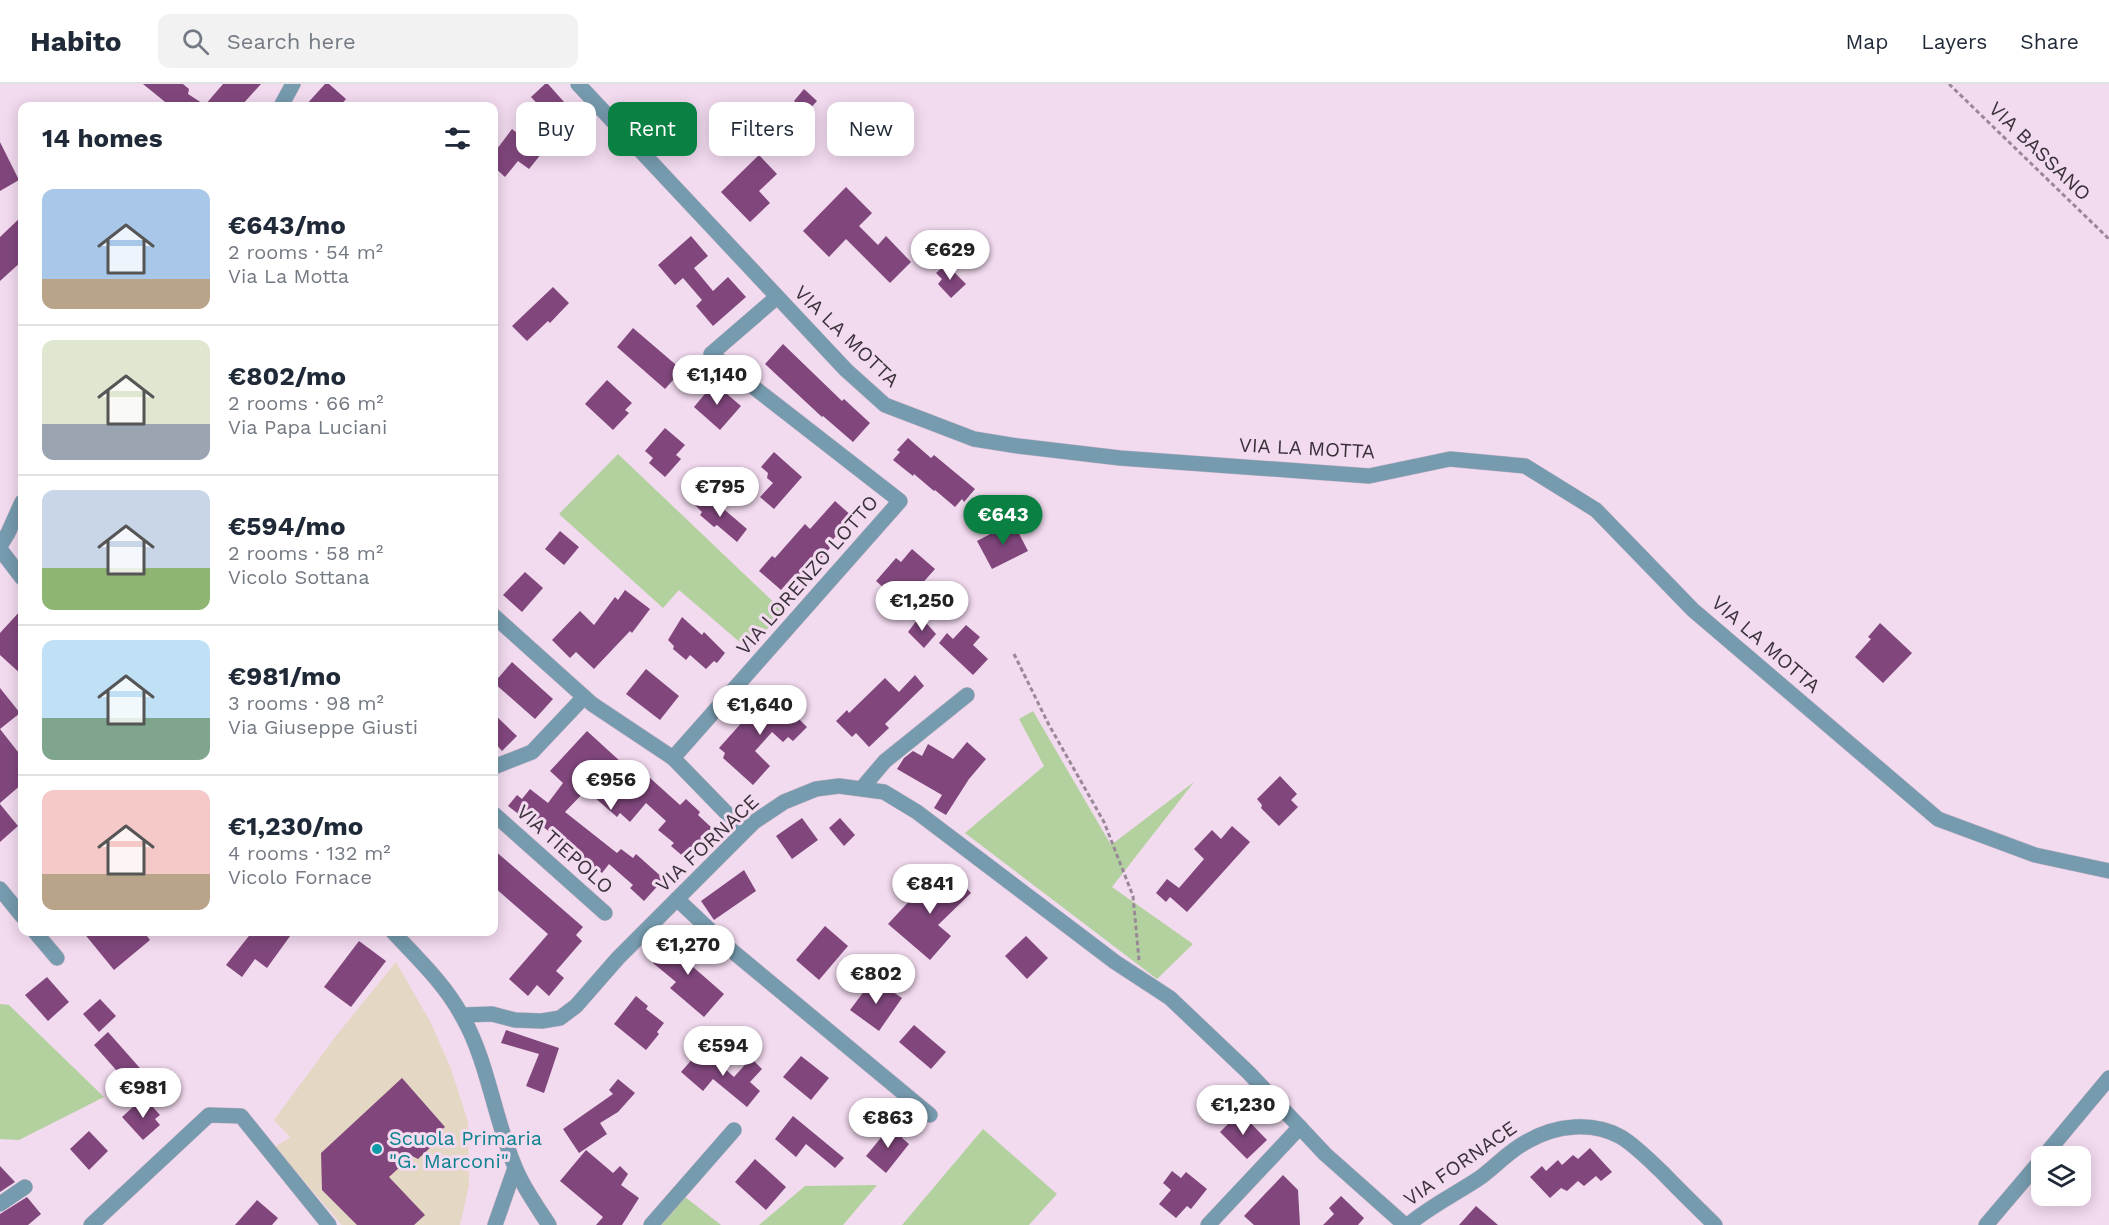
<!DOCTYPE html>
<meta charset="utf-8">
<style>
body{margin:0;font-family:"Work Sans",sans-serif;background:#f2f2f3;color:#1f2937;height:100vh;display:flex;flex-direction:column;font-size:22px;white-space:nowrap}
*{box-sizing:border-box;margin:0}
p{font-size:20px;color:#747a83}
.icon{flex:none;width:33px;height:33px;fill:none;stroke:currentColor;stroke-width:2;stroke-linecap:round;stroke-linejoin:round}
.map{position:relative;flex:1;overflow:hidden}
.side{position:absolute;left:18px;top:18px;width:480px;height:834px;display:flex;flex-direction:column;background:#fff;border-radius:12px;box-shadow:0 3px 15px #0003}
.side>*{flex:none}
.guide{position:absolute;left:516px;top:18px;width:570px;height:54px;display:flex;gap:12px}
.tools{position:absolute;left:2031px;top:1062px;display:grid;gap:12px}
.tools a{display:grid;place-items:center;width:60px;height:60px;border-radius:12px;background:#fff;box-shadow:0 3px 15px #0003;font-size:30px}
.price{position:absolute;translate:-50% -51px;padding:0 14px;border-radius:21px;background:#fff;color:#222;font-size:20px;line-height:39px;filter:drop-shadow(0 2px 3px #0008)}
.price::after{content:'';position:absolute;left:50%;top:36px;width:18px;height:14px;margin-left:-9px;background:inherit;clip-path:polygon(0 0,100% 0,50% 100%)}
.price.active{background:#0b8043;color:#fff}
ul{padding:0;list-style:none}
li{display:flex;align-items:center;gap:18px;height:150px;padding:0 24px}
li+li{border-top:2px solid #e0e1e3}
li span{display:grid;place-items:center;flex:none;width:168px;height:120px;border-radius:12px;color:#555}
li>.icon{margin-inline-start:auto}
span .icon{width:72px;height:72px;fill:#fffc;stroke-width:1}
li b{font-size:26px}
h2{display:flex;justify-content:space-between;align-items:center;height:72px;padding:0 24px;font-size:26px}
.chip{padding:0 21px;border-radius:12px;background:#fff;box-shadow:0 3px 15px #0003;font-size:21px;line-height:54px}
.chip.active{background:#0b8043;color:#fff}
header{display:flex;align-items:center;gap:36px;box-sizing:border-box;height:84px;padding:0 30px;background:#fff;border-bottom:2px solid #e0e1e3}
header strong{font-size:28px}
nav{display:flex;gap:33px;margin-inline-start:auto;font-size:21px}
.search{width:420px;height:54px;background:#f2f2f3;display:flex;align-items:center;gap:15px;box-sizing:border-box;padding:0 21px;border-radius:12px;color:#747a83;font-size:22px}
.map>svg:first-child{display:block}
</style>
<header>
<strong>Habito</strong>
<div class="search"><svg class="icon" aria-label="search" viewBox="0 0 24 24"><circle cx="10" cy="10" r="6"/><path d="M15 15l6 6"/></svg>Search here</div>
<nav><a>Map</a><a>Layers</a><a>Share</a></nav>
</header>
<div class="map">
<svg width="2109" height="1141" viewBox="0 0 2109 1141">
<rect width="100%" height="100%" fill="#f2daef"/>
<!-- education -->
<polygon fill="#e4d7c3" points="396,878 431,939 451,985 468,1038 469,1101 460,1141 342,1141 275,1063 290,1053 274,1036 336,952"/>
<!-- green -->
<g fill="#b3d19f">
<polygon points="618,370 783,527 749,566 679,506 663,524 559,430"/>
<polygon points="1033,627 1111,761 1194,698 1112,803 1193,860 1157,895 965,749 1044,682 1019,635"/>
<polygon points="0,920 9,921 104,1013 19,1056 0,1055"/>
<polygon points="983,1045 1057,1110 1029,1141 902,1141"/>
<polygon points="877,1101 843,1141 759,1141 805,1102"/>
<polygon points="685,1113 721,1141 650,1141"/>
</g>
<!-- building -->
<g fill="#81477d">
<polygon points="143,0 183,0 189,5 188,10 205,21 223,0 261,0 241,22 170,22"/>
<polygon points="325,0 329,0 346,15 340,22 305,22"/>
<polygon points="545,0 548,0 573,28 558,42 531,13"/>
<polygon points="804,5 817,17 807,28 794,17"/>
<polygon points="512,45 542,69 529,85 518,77 505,93 494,83 494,69"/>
<polygon points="0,58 19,96 0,107"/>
<polygon points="759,71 777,90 759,107 770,119 750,138 721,108"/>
<polygon points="846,103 872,129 859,142 878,161 886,152 911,178 890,199 846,155 829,173 803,147"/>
<polygon points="22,132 22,177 0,197 0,153"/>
<polygon points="691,152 708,172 694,184 713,207 728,193 746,213 713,242 696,222 702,216 683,194 675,201 658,181"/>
<polygon points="946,180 966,200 951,214 938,200 942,195 936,189"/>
<polygon points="553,203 569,219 550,239 548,237 527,257 512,242"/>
<polygon points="633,244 682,286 665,305 617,263"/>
<polygon points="783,260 842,317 844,315 870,339 853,358 823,332 822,333 765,280"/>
<polygon points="607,296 632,319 625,326 629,329 613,346 585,320"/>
<polygon points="714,299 741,322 720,346 694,323"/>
<polygon points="665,344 685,361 676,371 681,375 665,393 649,379 653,374 645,367"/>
<polygon points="908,354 931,374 934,371 975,405 964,418 962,415 955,423 935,406 934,407 914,390 913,392 893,376 900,368 897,366"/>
<polygon points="774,368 802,393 774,425 760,413 773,399 767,394 768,389 761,383"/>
<polygon points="705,409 747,445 737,458 717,441 714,443 700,431 702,428 695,421"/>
<polygon points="835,417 853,433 828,461 830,464 815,481 811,478 798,493 795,490 781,506 759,487 772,472 775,474 805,440 810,445"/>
<polygon points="1013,438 1028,467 992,485 977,457"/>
<polygon points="560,447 579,463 564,481 545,465"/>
<polygon points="912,465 935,485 903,521 876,497 896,474 901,478"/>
<polygon points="525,488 543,504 522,528 503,511"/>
<polygon points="625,506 650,525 632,549 630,547 594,585 576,568 570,574 552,556 580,527 594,541 615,513 618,516"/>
<polygon points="22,525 22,591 0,571 0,549"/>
<polygon points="920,532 936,550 924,564 908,548"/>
<polygon points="682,533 702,551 704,548 725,569 717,579 714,577 706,585 690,571 686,576 673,565 674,562 668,556"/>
<polygon points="1880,539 1912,569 1883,599 1855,573 1871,555 1868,553"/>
<polygon points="966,541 980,553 973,561 988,575 973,591 939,559 947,549 953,555"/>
<polygon points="512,578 553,615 535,635 494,599"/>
<polygon points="646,585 679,612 660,636 626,610"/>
<polygon points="915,591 924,602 885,640 889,644 869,663 856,649 852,653 836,637 847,626 849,629 885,594 899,608"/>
<polygon points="0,604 20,629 0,645 22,673 22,700 0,719"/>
<polygon points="770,607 807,643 793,657 788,653 783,658 772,648 755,667 770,682 753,701 723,674 725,669 719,664"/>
<polygon points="494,630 517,652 502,667 494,658"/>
<polygon points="587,647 633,689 635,687 647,698 650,694 680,721 686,715 700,728 698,731 712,744 685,774 671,762 674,759 658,746 666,737 646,719 630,738 620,729 617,733 586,706 565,728 617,769 621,765 633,774 636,770 664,795 644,817 630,804 633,801 609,780 602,789 528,731 525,735 508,722 517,711 522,715 530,705 548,719 563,699 550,687"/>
<polygon points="967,658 986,675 969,695 946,731 934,724 942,711 897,685 904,674 913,667 922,672 928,660 953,675"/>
<polygon points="1280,692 1297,710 1291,716 1298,723 1279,742 1261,724 1262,721 1257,715"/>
<polygon points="0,720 18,742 0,758"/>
<polygon points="802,734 818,756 792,775 776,752"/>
<polygon points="840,734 855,751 844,762 829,744"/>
<polygon points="1232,742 1250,758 1187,828 1170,813 1166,818 1156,809 1167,795 1179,804 1204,775 1194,765 1212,746 1221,755"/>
<polygon points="494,766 583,843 576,851 582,857 556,887 564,894 549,912 537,901 528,912 509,895 548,850 494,803"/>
<polygon points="744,786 756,807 714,836 701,817"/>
<polygon points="949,786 971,809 938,841 951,852 930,876 888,840 913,813 918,817"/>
<polygon points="825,842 848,862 819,896 796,876"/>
<polygon points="83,848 144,848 150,856 114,886"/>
<polygon points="252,848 293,848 267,884 255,875 242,893 226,881"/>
<polygon points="677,851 701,871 692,882 724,910 704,933 670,904 676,898 653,879"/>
<polygon points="1026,852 1048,874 1027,895 1005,872"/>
<polygon points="359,857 386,877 351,923 324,903"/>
<polygon points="47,893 69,918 48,937 25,911"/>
<polygon points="878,898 902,914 879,947 850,926 868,902 873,905"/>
<polygon points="636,912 648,922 646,925 664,939 657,948 659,950 646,966 614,940"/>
<polygon points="100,915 116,932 99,948 83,930"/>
<polygon points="914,941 946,968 931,985 899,958"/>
<polygon points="506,946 559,964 544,1009 526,1002 539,970 501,959"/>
<polygon points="108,948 146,991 132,1004 94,961"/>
<polygon points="702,964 734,993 751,974 762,985 750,998 760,1007 747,1023 713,995 703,1007 681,988"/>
<polygon points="801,972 829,994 811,1016 783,993"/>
<polygon points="402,994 445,1043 428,1057 433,1061 418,1075 412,1072 389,1093 425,1131 414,1141 357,1141 322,1106 321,1069"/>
<polygon points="618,995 635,1009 618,1028 600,1039 607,1050 579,1069 563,1045 613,1010 609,1006"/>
<polygon points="144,1013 160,1031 155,1035 160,1041 143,1056 122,1033"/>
<polygon points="1240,1028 1267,1056 1247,1075 1220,1048"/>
<polygon points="793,1032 844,1074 835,1084 806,1060 796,1073 775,1055"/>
<polygon points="893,1039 904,1049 902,1054 909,1060 886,1089 866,1072"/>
<polygon points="89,1047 108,1067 89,1086 70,1065"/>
<polygon points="1590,1064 1612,1088 1601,1097 1596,1092 1584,1102 1578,1097 1567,1107 1561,1104 1550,1114 1530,1093 1542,1082 1546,1087 1558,1076 1562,1081 1573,1071 1578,1075"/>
<polygon points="586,1066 613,1089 620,1082 628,1090 621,1101 639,1114 622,1141 596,1141 603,1133 560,1097"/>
<polygon points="755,1075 786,1103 766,1126 735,1098"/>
<polygon points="0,1082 15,1098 0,1108"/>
<polygon points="1172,1087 1181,1094 1186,1088 1207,1105 1191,1125 1187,1122 1176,1134 1159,1120 1171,1106 1163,1099"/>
<polygon points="1283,1091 1298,1106 1300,1141 1254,1141 1244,1132"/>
<polygon points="1341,1112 1364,1134 1358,1141 1323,1141 1334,1130 1329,1124"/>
<polygon points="27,1113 41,1130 28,1141 0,1141 0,1130"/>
<polygon points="257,1116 278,1134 272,1141 235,1141"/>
<polygon points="1476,1122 1498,1141 1459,1141"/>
</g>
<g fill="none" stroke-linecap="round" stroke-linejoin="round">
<!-- minor casing -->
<g stroke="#cdb8cb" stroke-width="16">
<g id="minor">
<polyline points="578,0 846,286 885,321 974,355 1018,362 1120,374 1369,392 1450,375 1525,382 1596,426 1693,526 1938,735 2035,771 2109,787"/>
<polyline points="281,22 293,0"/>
<polyline points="0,462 8,449 22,418"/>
<polyline points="0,465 22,494"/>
<polyline points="494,532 592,620 673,674 744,747"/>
<polyline points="673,674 900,417 711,270 777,213"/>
<polyline points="494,683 532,668 584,613"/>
<polyline points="862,704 885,677 967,611"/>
<polyline points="494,730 605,829"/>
<polyline points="0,805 22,832"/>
<polyline points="677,815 731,866 930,1031"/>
<polyline points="35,848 57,874"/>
<path d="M393 848C417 874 445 900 462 932 487 975 494 1032 513 1078 521 1100 536 1121 549 1141"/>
<polyline points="462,931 492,930 515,936 542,937 560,934 576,922 618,874 754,738 784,718 816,705 839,702 884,708 917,728 1115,878 1170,914 1249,989 1325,1070 1405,1141"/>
<polyline points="2044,1072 2109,994"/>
<polyline points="0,1120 25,1103"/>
<polyline points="91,1141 209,1031 241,1032 329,1141"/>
<polyline points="495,1141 515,1084"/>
<polyline points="651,1141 734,1046"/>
<polyline points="1208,1141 1300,1043"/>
<path d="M1408 1141C1430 1122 1456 1110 1481 1093 1497 1081 1510 1066 1528 1057 1556 1041 1592 1037 1621 1053 1636 1062 1650 1077 1663 1089 1680 1107 1698 1124 1715 1141"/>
<polyline points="1986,1141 2042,1075"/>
</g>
</g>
<!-- path -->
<g stroke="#998997" stroke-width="3" stroke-dasharray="4.5 3" stroke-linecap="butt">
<polyline points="1949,0 2109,155"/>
<polyline points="1014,570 1049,641 1104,738 1133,812 1139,876"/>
</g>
<!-- minor -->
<use href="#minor" stroke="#769bae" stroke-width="15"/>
</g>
<!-- markers -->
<circle fill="#0f9aa8" stroke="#f2daef" stroke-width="2" cx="377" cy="1065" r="6"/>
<g text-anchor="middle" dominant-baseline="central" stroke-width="6" stroke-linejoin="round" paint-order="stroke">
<!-- street labels -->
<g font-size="20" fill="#3a3139" stroke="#f2daef">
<text transform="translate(2040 67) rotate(44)">VIA BASSANO</text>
<text transform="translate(847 252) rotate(44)">VIA LA MOTTA</text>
<text transform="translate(1307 364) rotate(3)">VIA LA MOTTA</text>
<text transform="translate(807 491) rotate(-49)">VIA LORENZO LOTTO</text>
<text transform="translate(1766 560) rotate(41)">VIA LA MOTTA</text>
<text transform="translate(707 759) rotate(-43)">VIA FORNACE</text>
<text transform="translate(565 765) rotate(42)">VIA TIEPOLO</text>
<text transform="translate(1460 1079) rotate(-35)">VIA FORNACE</text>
</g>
<!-- culture labels -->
<g font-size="20" fill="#0d838f" stroke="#f2daef" text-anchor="start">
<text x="389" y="1054">Scuola Primaria<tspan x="389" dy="23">"G. Marconi"</tspan></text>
</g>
</g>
</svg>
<div class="tools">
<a><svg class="icon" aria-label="layers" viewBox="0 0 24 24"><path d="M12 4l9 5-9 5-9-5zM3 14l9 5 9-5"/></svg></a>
</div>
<b class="price" style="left:950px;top:197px">€629</b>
<b class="price" style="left:717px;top:322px">€1,140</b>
<b class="price" style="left:720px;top:434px">€795</b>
<b class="price active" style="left:1003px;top:462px">€643</b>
<b class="price" style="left:922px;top:548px">€1,250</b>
<b class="price" style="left:760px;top:652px">€1,640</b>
<b class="price" style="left:611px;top:727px">€956</b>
<b class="price" style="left:930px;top:831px">€841</b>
<b class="price" style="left:688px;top:892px">€1,270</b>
<b class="price" style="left:876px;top:921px">€802</b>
<b class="price" style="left:723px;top:993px">€594</b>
<b class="price" style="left:143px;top:1035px">€981</b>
<b class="price" style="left:1243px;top:1052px">€1,230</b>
<b class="price" style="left:888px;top:1065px">€863</b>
<div class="guide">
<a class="chip">Buy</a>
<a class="chip active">Rent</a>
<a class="chip">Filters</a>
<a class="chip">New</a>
</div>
<section class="side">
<h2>14 homes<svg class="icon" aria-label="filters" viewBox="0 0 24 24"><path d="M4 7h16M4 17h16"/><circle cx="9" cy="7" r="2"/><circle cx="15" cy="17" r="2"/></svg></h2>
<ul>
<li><span style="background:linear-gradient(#a9c7e8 75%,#b9a48a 0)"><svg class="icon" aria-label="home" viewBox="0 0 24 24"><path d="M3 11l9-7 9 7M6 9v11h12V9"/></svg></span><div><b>€643/mo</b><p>2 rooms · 54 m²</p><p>Via La Motta</p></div></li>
<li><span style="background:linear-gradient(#dfe7d0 70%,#9aa5b1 0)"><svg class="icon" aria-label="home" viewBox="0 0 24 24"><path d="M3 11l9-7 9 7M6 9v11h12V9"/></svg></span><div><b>€802/mo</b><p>2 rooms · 66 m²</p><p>Via Papa Luciani</p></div></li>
<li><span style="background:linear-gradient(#c9d6e8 65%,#8fb573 0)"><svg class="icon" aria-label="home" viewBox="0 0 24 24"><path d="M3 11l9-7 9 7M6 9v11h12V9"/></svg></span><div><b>€594/mo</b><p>2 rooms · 58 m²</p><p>Vicolo Sottana</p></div></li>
<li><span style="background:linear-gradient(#bfe0f5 65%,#7fa58c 0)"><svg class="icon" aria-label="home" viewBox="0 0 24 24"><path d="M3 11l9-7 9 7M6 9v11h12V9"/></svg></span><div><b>€981/mo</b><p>3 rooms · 98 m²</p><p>Via Giuseppe Giusti</p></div></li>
<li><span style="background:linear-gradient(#f6c9c9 70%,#b9a48a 0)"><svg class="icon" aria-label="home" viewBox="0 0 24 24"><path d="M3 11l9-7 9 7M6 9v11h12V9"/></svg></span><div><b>€1,230/mo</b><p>4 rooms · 132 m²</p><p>Vicolo Fornace</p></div></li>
</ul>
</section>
</div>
